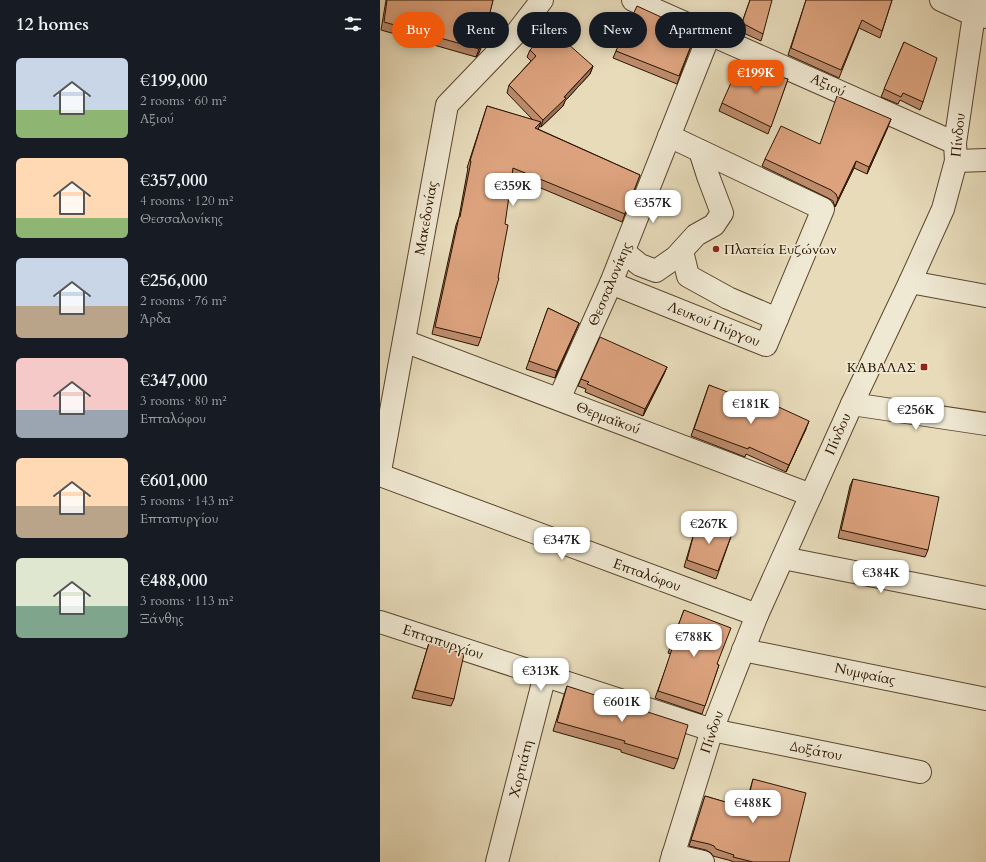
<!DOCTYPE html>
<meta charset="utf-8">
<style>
body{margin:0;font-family:Cardo,serif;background:#20242c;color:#f1f3f6;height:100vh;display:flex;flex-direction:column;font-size:15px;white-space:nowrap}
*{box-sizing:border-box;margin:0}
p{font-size:13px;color:#9ea1a6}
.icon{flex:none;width:22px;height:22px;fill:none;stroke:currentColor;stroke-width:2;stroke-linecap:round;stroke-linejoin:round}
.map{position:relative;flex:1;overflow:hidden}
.side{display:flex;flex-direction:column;background:#171b24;width:380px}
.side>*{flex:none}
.top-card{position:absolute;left:12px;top:12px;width:380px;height:36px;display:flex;gap:8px}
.price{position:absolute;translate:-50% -34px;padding:0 9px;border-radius:8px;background:#fff;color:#222;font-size:13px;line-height:26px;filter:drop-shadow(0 1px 2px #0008)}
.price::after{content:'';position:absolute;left:50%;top:24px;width:12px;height:9px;margin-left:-6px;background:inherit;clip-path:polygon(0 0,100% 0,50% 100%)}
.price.active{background:#ea580c;color:#fff}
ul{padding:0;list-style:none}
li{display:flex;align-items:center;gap:12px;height:100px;padding:0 16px}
li span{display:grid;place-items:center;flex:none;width:112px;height:80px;border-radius:6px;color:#555}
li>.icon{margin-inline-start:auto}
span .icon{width:48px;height:48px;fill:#fffc;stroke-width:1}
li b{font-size:17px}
h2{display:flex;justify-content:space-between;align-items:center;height:48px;padding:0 16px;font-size:17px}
.pill{padding:0 14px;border-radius:18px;background:#171b24;box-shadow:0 2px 10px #0003;font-size:14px;line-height:36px}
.pill.active{background:#ea580c;color:#fff}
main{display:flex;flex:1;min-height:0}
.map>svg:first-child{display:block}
</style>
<main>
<section class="side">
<h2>12 homes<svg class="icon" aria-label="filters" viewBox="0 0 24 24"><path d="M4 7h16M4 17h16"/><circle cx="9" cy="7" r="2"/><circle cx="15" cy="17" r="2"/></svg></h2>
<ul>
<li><span style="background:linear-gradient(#c9d6e8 65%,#8fb573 0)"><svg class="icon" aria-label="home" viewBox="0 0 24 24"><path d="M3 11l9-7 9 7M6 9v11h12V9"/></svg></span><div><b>€199,000</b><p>2 rooms · 60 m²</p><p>Αξιού</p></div></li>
<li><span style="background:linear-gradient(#ffd9b3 75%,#8fb573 0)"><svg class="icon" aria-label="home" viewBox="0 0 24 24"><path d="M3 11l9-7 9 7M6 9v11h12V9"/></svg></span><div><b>€357,000</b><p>4 rooms · 120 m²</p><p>Θεσσαλονίκης</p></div></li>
<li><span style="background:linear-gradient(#c9d6e8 60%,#b9a48a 0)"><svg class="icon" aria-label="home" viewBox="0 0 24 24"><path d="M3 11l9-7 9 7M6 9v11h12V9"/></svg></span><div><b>€256,000</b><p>2 rooms · 76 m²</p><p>Άρδα</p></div></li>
<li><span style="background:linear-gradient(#f6c9c9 65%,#9aa5b1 0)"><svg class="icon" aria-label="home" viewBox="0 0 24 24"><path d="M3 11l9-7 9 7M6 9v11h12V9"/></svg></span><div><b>€347,000</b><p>3 rooms · 80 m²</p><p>Επταλόφου</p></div></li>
<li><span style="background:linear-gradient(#ffd9b3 60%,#b9a48a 0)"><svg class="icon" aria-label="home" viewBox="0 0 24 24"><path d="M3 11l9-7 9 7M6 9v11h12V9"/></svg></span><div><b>€601,000</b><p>5 rooms · 143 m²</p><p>Επταπυργίου</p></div></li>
<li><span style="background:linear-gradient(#dfe7d0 60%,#7fa58c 0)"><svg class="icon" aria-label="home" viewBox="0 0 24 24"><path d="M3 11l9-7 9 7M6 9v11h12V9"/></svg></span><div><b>€488,000</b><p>3 rooms · 113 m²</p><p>Ξάνθης</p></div></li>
</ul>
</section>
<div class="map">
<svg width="606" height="862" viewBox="0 0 606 862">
<rect width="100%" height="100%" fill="#e7dbba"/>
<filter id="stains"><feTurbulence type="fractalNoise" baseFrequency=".005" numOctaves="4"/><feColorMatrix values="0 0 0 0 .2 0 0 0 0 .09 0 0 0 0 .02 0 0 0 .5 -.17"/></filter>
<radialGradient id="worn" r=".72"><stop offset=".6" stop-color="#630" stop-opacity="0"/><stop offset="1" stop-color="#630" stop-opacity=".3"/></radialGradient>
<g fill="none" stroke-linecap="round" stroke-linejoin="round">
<!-- minor casing -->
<g stroke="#5b462e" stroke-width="24">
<g id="minor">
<polyline points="253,0 575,143"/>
<polyline points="561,0 594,15 606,17"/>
<polyline points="576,161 606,160"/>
<polyline points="302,251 308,276 348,298 397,319"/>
<polyline points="244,252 260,265 276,271 296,257 316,235 334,225 342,213 328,176 320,151"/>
<polyline points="530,282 606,296"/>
<polyline points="231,283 386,345 443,209 289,136"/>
<polyline points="24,341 431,495"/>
<polyline points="179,399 231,283 330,33"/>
<polyline points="472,404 606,424"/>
<polyline points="0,471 67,105 138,31 162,0"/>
<polyline points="0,475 377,615"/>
<polyline points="403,558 606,598"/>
<polyline points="0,622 332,730 540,772"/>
<polyline points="363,650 606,699"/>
<polyline points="293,855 323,862"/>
<polyline points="117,862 165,675"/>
<polyline points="291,862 332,730 377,615 472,404 530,282 563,209 576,161 575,143 594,15 598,0"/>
</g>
</g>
<!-- minor -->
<use href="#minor" stroke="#efe8d2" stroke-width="22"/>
</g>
<!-- wall -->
<g fill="#bc8b6c" stroke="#2c1400">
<polygon points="6,0 113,0 99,53 96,57 1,30"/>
<polygon points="370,0 383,34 381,41 359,31"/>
<polygon points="426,0 512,0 500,38 479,28 459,78 408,55"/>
<polygon points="316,33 297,84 233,58 236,51"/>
<polygon points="524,42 543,102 540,110 520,100 518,104 501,97"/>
<polygon points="150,50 213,66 210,74 185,101 183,106 161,127 159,126 158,129 260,175 242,222 132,176 101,338 98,346 52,334 76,225 79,217 88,168 87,168 107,106 153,120 127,93 129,85 151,61 147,57"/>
<polygon points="408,79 388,134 339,111 342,103"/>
<polygon points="508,127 487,174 474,168 455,207 453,201 448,198 382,166 385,159"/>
<polygon points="168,308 199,323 196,330 175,378 146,369"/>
<polygon points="287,367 284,374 263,416 205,392 206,389 198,386 201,379"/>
<polygon points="329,385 426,429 406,472 366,454 365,457 311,436"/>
<polygon points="473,479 548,550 545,557 458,538 470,486"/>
<polygon points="318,518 353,531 336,579 304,567 316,526"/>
<polygon points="304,610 337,664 339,665 322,714 275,698 291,654 288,653"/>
<polygon points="49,643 74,699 71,706 32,698"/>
<polygon points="187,686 298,759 294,769 241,752 241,750 173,731 184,695"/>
<polygon points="373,779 409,862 352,862 352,861 333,856 331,853 326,850 309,846 325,796 365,808 371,786"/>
</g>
<!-- shaded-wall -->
<g fill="#997158" stroke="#2c1400">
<polygon points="102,46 99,53 96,57 99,49"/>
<polygon points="213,66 210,74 185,101 183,106 161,127 163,120"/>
<polygon points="511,119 508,127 487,174 489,167"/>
<polygon points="161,122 158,130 155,128"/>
<polygon points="476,161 474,168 455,207 458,199"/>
<polygon points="199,323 196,330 175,378 177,371"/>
<polygon points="287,367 284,374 263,416 265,409"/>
<polygon points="429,421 426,429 406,472 409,465"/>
</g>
<!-- building -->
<g fill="#dba27d" stroke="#2c1400">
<polygon points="7,0 113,0 102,46 99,49 4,22"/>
<polygon points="370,0 392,0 383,34 362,23"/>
<polygon points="426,0 512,0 502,31 482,20 461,70 411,48"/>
<polygon points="257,6 316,33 299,76 236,51"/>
<polygon points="171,29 213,66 184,97 186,98 163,120 129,85 156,56 150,50"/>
<polygon points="524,42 557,58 543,102 523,93 521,97 504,89"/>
<polygon points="359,65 408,79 391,127 342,103"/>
<polygon points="457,96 511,119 489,167 476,161 458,199 456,194 451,190 385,159 401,126 440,144"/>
<polygon points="107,106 161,122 155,128 260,175 245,214 133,168 125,224 128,225 118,278 119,278 101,338 55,327 79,217 80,217 91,161 90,161"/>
<polygon points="168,308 199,323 177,371 149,361"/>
<polygon points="220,337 287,367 265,409 207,384 209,382 201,379"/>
<polygon points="329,385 390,408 392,404 429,421 409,465 369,447 368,449 314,429"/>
<polygon points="473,479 559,497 548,550 461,530"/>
<polygon points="318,518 353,531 338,571 307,560"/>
<polygon points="304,610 351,628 337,664 339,665 325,706 278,691 293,646 291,645"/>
<polygon points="49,643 84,654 74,699 35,690"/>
<polygon points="187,686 308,725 298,759 244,743 245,741 177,722"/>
<polygon points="373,779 426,793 409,862 373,862 353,857 354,855 336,849 334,846 329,844 311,840 325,796 366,808"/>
</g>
<!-- markers -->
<g fill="#8f2418" stroke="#efe8d2" stroke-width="1.5">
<circle cx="336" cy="249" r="4"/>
<rect x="540" y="363" width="8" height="8" rx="2"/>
</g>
<g text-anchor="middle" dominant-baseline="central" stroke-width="3.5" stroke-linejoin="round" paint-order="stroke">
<!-- street labels -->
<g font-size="14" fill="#2c1400" stroke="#efe8d2">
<text transform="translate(448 85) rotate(24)">Αξιού</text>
<text transform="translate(578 135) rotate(-84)">Πίνδου</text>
<text transform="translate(46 218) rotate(-80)">Μακεδονίας</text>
<text transform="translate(230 284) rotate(-67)">Θεσσαλονίκης</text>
<text transform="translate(334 324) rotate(22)">Λευκού Πύργου</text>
<text transform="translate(228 418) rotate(21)">Θερμαϊκού</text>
<text transform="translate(458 434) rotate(-66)">Πίνδου</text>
<text transform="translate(267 575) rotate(20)">Επταλόφου</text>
<text transform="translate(63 642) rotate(18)">Επταπυργίου</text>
<text transform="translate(485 674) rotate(12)">Νυμφαίας</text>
<text transform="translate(332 732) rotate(-71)">Πίνδου</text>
<text transform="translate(436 751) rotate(11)">Δοξάτου</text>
<text transform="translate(141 769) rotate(-76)">Χορτιάτη</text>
</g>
<!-- poi labels -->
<g font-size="14" fill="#2c1400" stroke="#efe8d2" text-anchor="start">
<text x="344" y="249">Πλατεία Ευζώνων</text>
<text x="536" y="367" text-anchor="end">ΚΑΒΑΛΑΣ</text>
</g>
</g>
<rect width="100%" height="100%" filter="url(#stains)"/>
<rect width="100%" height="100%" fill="url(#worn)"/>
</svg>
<b class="price active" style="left:376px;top:94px">€199K</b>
<b class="price" style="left:133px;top:207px">€359K</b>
<b class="price" style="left:273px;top:224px">€357K</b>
<b class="price" style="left:371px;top:425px">€181K</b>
<b class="price" style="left:536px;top:431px">€256K</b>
<b class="price" style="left:329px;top:545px">€267K</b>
<b class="price" style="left:182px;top:561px">€347K</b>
<b class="price" style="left:501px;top:594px">€384K</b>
<b class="price" style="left:314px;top:658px">€788K</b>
<b class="price" style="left:161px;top:692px">€313K</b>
<b class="price" style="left:242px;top:723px">€601K</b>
<b class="price" style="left:373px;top:824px">€488K</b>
<div class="top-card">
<a class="pill active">Buy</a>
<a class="pill">Rent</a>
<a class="pill">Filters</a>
<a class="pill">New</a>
<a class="pill">Apartment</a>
</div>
</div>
</main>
